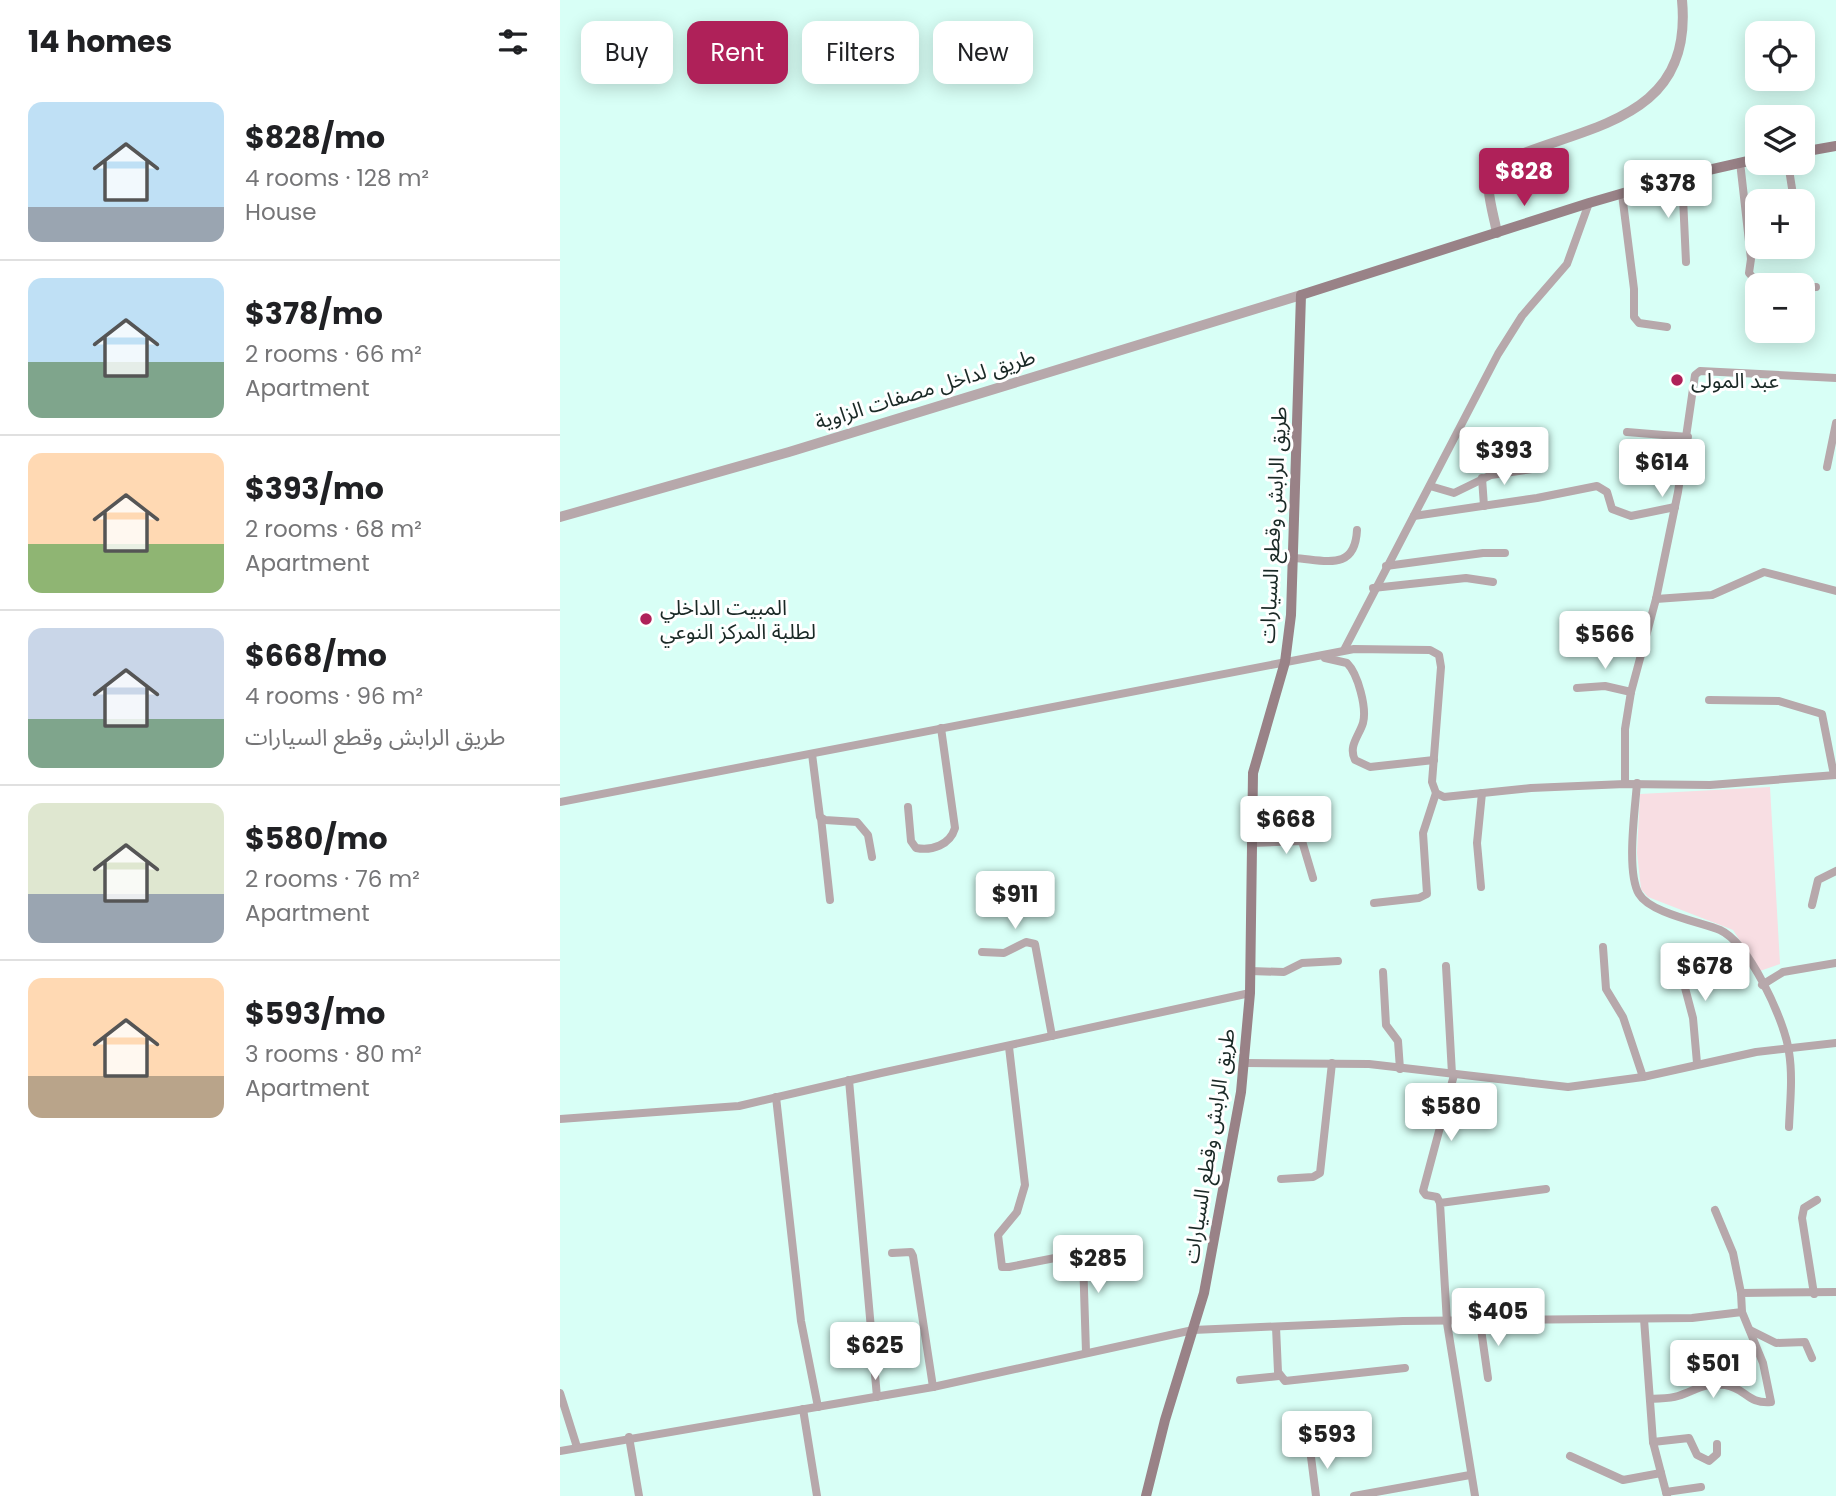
<!DOCTYPE html>
<meta charset="utf-8">
<style>
body{margin:0;font-family:Poppins,"Noto Sans Arabic",sans-serif;background:#f6f6f6;color:#202124;height:100vh;display:flex;flex-direction:column;font-size:26px;white-space:nowrap}
*{box-sizing:border-box;margin:0}
p{font-size:23px;color:#757577}
.icon{flex:none;width:38px;height:38px;fill:none;stroke:currentColor;stroke-width:2;stroke-linecap:round;stroke-linejoin:round}
.map{position:relative;flex:1;overflow:hidden}
.drawer{display:flex;flex-direction:column;background:#fff;width:560px}
.drawer>*{flex:none}
.banner{position:absolute;left:21px;top:21px;width:665px;height:63px;display:flex;gap:14px}
.tools{position:absolute;left:1185px;top:21px;display:grid;gap:14px}
.tools a{display:grid;place-items:center;width:70px;height:70px;border-radius:14px;background:#fff;box-shadow:0 4px 18px #0003;font-size:35px}
.price{position:absolute;translate:-50% -60px;padding:0 16px;border-radius:7px;background:#fff;color:#222;font-size:23px;line-height:46px;filter:drop-shadow(0 2px 4px #0008)}
.price::after{content:'';position:absolute;left:50%;top:42px;width:21px;height:16px;margin-left:-10px;background:inherit;clip-path:polygon(0 0,100% 0,50% 100%)}
.price.selected{background:#af2159;color:#fff}
ul{padding:0;list-style:none}
li{display:flex;align-items:center;gap:21px;height:175px;padding:0 28px}
li+li{border-top:2px solid #e0e0e0}
li span{display:grid;place-items:center;flex:none;width:196px;height:140px;border-radius:14px;color:#555}
li>.icon{margin-inline-start:auto}
span .icon{width:84px;height:84px;fill:#fffc;stroke-width:1}
li b{font-size:30px}
h2{display:flex;justify-content:space-between;align-items:center;height:84px;padding:0 28px;font-size:30px}
.chip{padding:0 24px;border-radius:14px;background:#fff;box-shadow:0 4px 18px #0003;font-size:24px;line-height:63px}
.chip.selected{background:#af2159;color:#fff}
main{display:flex;flex:1;min-height:0}
.map>svg:first-child{display:block}
</style>
<main>
<section class="drawer">
<h2>14 homes<svg class="icon" aria-label="filters" viewBox="0 0 24 24"><path d="M4 7h16M4 17h16"/><circle cx="9" cy="7" r="2"/><circle cx="15" cy="17" r="2"/></svg></h2>
<ul>
<li><span style="background:linear-gradient(#bfe0f5 75%,#9aa5b1 0)"><svg class="icon" aria-label="home" viewBox="0 0 24 24"><path d="M3 11l9-7 9 7M6 9v11h12V9"/></svg></span><div><b>$828/mo</b><p>4 rooms · 128 m²</p><p>House</p></div></li>
<li><span style="background:linear-gradient(#bfe0f5 60%,#7fa58c 0)"><svg class="icon" aria-label="home" viewBox="0 0 24 24"><path d="M3 11l9-7 9 7M6 9v11h12V9"/></svg></span><div><b>$378/mo</b><p>2 rooms · 66 m²</p><p>Apartment</p></div></li>
<li><span style="background:linear-gradient(#ffd9b3 65%,#8fb573 0)"><svg class="icon" aria-label="home" viewBox="0 0 24 24"><path d="M3 11l9-7 9 7M6 9v11h12V9"/></svg></span><div><b>$393/mo</b><p>2 rooms · 68 m²</p><p>Apartment</p></div></li>
<li><span style="background:linear-gradient(#c9d6e8 65%,#7fa58c 0)"><svg class="icon" aria-label="home" viewBox="0 0 24 24"><path d="M3 11l9-7 9 7M6 9v11h12V9"/></svg></span><div><b>$668/mo</b><p>4 rooms · 96 m²</p><p>طريق الرابش وقطع السيارات</p></div></li>
<li><span style="background:linear-gradient(#dfe7d0 65%,#9aa5b1 0)"><svg class="icon" aria-label="home" viewBox="0 0 24 24"><path d="M3 11l9-7 9 7M6 9v11h12V9"/></svg></span><div><b>$580/mo</b><p>2 rooms · 76 m²</p><p>Apartment</p></div></li>
<li><span style="background:linear-gradient(#ffd9b3 70%,#b9a48a 0)"><svg class="icon" aria-label="home" viewBox="0 0 24 24"><path d="M3 11l9-7 9 7M6 9v11h12V9"/></svg></span><div><b>$593/mo</b><p>3 rooms · 80 m²</p><p>Apartment</p></div></li>
</ul>
</section>
<div class="map">
<svg width="1276" height="1496" viewBox="0 0 1276 1496">
<rect width="100%" height="100%" fill="#d8fff6"/>
<!-- green -->
<polygon fill="#f8dee3" points="1210,787 1220,964 1200,971 1173,930 1088,897 1081,889 1077,853 1080,794"/>
<g fill="none" stroke-linecap="round" stroke-linejoin="round">
<!-- minor -->
<g stroke="#b7a8ab" stroke-width="8">
<polyline points="1180,162 1191,259 1189,273 1199,285"/>
<polyline points="1228,163 1234,201"/>
<polyline points="1122,176 1126,262"/>
<polyline points="1062,194 1074,289 1074,317 1079,323 1107,327"/>
<polyline points="1242,288 1256,287"/>
<polyline points="1067,432 1128,437"/>
<polyline points="1267,467 1276,423"/>
<polyline points="922,478 924,506"/>
<polyline points="870,486 894,493 931,475 972,469 976,463 971,439"/>
<polyline points="854,516 977,498 1037,486 1047,492 1052,509 1071,516 1115,507"/>
<path d="M734 558C765 560 795 572 797 530"/>
<polyline points="826,566 923,553 945,553"/>
<polyline points="813,588 906,578 933,582"/>
<polyline points="1096,599 1152,595 1204,572 1276,591"/>
<polyline points="784,650 938,354 962,316 1007,264 1029,203"/>
<path d="M765 658 787 663C798 674 807 708 803 723 799 736 788 746 795 760L810 767 874 760"/>
<polyline points="1017,688 1045,686 1071,692"/>
<polyline points="1149,700 1219,701 1262,714 1274,775"/>
<polyline points="252,754 260,817 265,820 297,822 308,835 312,857"/>
<path d="M1077 783C1075 810 1066 872 1079 894 1090 913 1140 922 1160 930 1189 943 1225 1021 1229 1052 1233 1077 1230 1102 1229 1127"/>
<polyline points="1065,784 1065,729 1071,692 1096,599 1118,492 1135,375 1140,371 1276,378"/>
<polyline points="0,802 794,649 870,650 879,655 881,667 872,782 876,793 884,797 971,788 1065,784 1150,785 1276,775"/>
<path d="M348 807 351 841 356 848C372 851 390 845 395 828L381 728"/>
<polyline points="261,818 270,900"/>
<polyline points="691,843 742,841 753,878"/>
<polyline points="921,887 917,843 922,793"/>
<polyline points="814,903 859,898 867,894 863,833 876,793"/>
<polyline points="1252,905 1258,880 1276,871"/>
<polyline points="1043,947 1046,989 1063,1017 1083,1077"/>
<polyline points="1115,950 1133,1018 1137,1063"/>
<polyline points="422,952 444,953 466,942 475,944 492,1036"/>
<polyline points="886,966 892,1074"/>
<polyline points="690,971 724,972 742,963 778,961"/>
<polyline points="823,972 826,1025 838,1041 840,1069"/>
<polyline points="1202,985 1223,972 1276,963"/>
<polyline points="449,1047 465,1185 457,1212 438,1235 442,1267 449,1267 510,1255 517,1254 523,1259 526,1352"/>
<polyline points="686,1063 809,1064 1008,1087 1083,1077 1196,1052 1276,1043"/>
<polyline points="289,1080 317,1397"/>
<polyline points="216,1097 241,1321 258,1407"/>
<polyline points="0,1119 179,1106 321,1073 690,993"/>
<polyline points="721,1179 753,1177 760,1173 772,1063"/>
<polyline points="880,1203 877,1197 866,1195 863,1191 894,1075"/>
<polyline points="1155,1210 1173,1253 1181,1293"/>
<polyline points="332,1253 351,1252 353,1256 373,1387"/>
<polyline points="1254,1294 1242,1218 1244,1208 1257,1200"/>
<polyline points="1084,1319 1093,1442 1107,1496"/>
<polyline points="920,1322 928,1378"/>
<polyline points="716,1327 718,1372 725,1381 845,1368"/>
<polyline points="1190,1330 1216,1343 1245,1342 1252,1358"/>
<polyline points="680,1380 719,1376"/>
<polyline points="0,1393 17,1447"/>
<path d="M1090 1399C1099 1398 1109 1399 1118 1396 1135 1391 1143 1382 1165 1385 1186 1388 1187 1404 1211 1402L1203 1363 1182 1312"/>
<polyline points="243,1409 257,1496"/>
<polyline points="69,1437 79,1496"/>
<polyline points="1093,1442 1129,1438 1137,1455 1149,1461 1157,1454 1157,1444"/>
<polyline points="750,1449 756,1496"/>
<polyline points="0,1451 373,1387 633,1330 843,1321 1132,1318 1182,1312 1181,1293 1276,1292"/>
<polyline points="1010,1456 1063,1480 1101,1473"/>
<polyline points="1106,1492 1141,1487"/>
<polyline points="794,1496 910,1475"/>
<polyline points="915,1496 887,1323 880,1203 986,1189"/>
</g>
<!-- tertiary -->
<g stroke="#b7a8ab" stroke-width="10">
<path d="M937 233C934 215 922 181 933 166 1016 125 1134 127 1122 0"/>
<polyline points="0,517 229,452 741,295"/>
</g>
<!-- secondary -->
<g stroke="#998287" stroke-width="10">
<polyline points="1242,152 1276,146"/>
<polyline points="586,1496 605,1420 644,1293 681,1092 690,993 693,773 725,662 731,615 741,295 1029,203 1122,176 1197,159"/>
</g>
</g>
<!-- markers -->
<g fill="#af2159" stroke="#fff" stroke-width="2.5">
<circle cx="1117" cy="380" r="7"/>
<circle cx="86" cy="619" r="7"/>
</g>
<g text-anchor="middle" dominant-baseline="central" stroke-width="6" stroke-linejoin="round" paint-order="stroke">
<!-- poi labels -->
<g font-size="21" fill="#1a2926" stroke="#fff" text-anchor="start">
<text x="1131" y="380">عبد المولى</text>
<text x="100" y="607">المبيت الداخلي<tspan x="100" dy="24">لطلبة المركز النوعي</tspan></text>
</g>
<!-- street labels -->
<g font-size="21" fill="#1a2926" stroke="#fff">
<text transform="translate(365 389) rotate(-17)">طريق لداخل مصفات الزاوية</text>
<text transform="translate(713 525) rotate(-87)">طريق الرابش وقطع السيارات</text>
<text transform="translate(649 1146) rotate(-81)">طريق الرابش وقطع السيارات</text>
</g>
</g>
</svg>
<div class="tools">
<a><svg class="icon" aria-label="locate" viewBox="0 0 24 24"><circle cx="12" cy="12" r="6"/><path d="M12 2v4M12 18v4M2 12h4M18 12h4"/></svg></a>
<a><svg class="icon" aria-label="layers" viewBox="0 0 24 24"><path d="M12 4l9 5-9 5-9-5zM3 14l9 5 9-5"/></svg></a>
<a>+</a>
<a>−</a>
</div>
<b class="price selected" style="left:964px;top:208px">$828</b>
<b class="price" style="left:1108px;top:220px">$378</b>
<b class="price" style="left:944px;top:487px">$393</b>
<b class="price" style="left:1102px;top:499px">$614</b>
<b class="price" style="left:1045px;top:671px">$566</b>
<b class="price" style="left:726px;top:856px">$668</b>
<b class="price" style="left:455px;top:931px">$911</b>
<b class="price" style="left:1145px;top:1003px">$678</b>
<b class="price" style="left:891px;top:1143px">$580</b>
<b class="price" style="left:538px;top:1295px">$285</b>
<b class="price" style="left:938px;top:1348px">$405</b>
<b class="price" style="left:315px;top:1382px">$625</b>
<b class="price" style="left:1153px;top:1400px">$501</b>
<b class="price" style="left:767px;top:1471px">$593</b>
<div class="banner">
<a class="chip">Buy</a>
<a class="chip selected">Rent</a>
<a class="chip">Filters</a>
<a class="chip">New</a>
</div>
</div>
</main>
